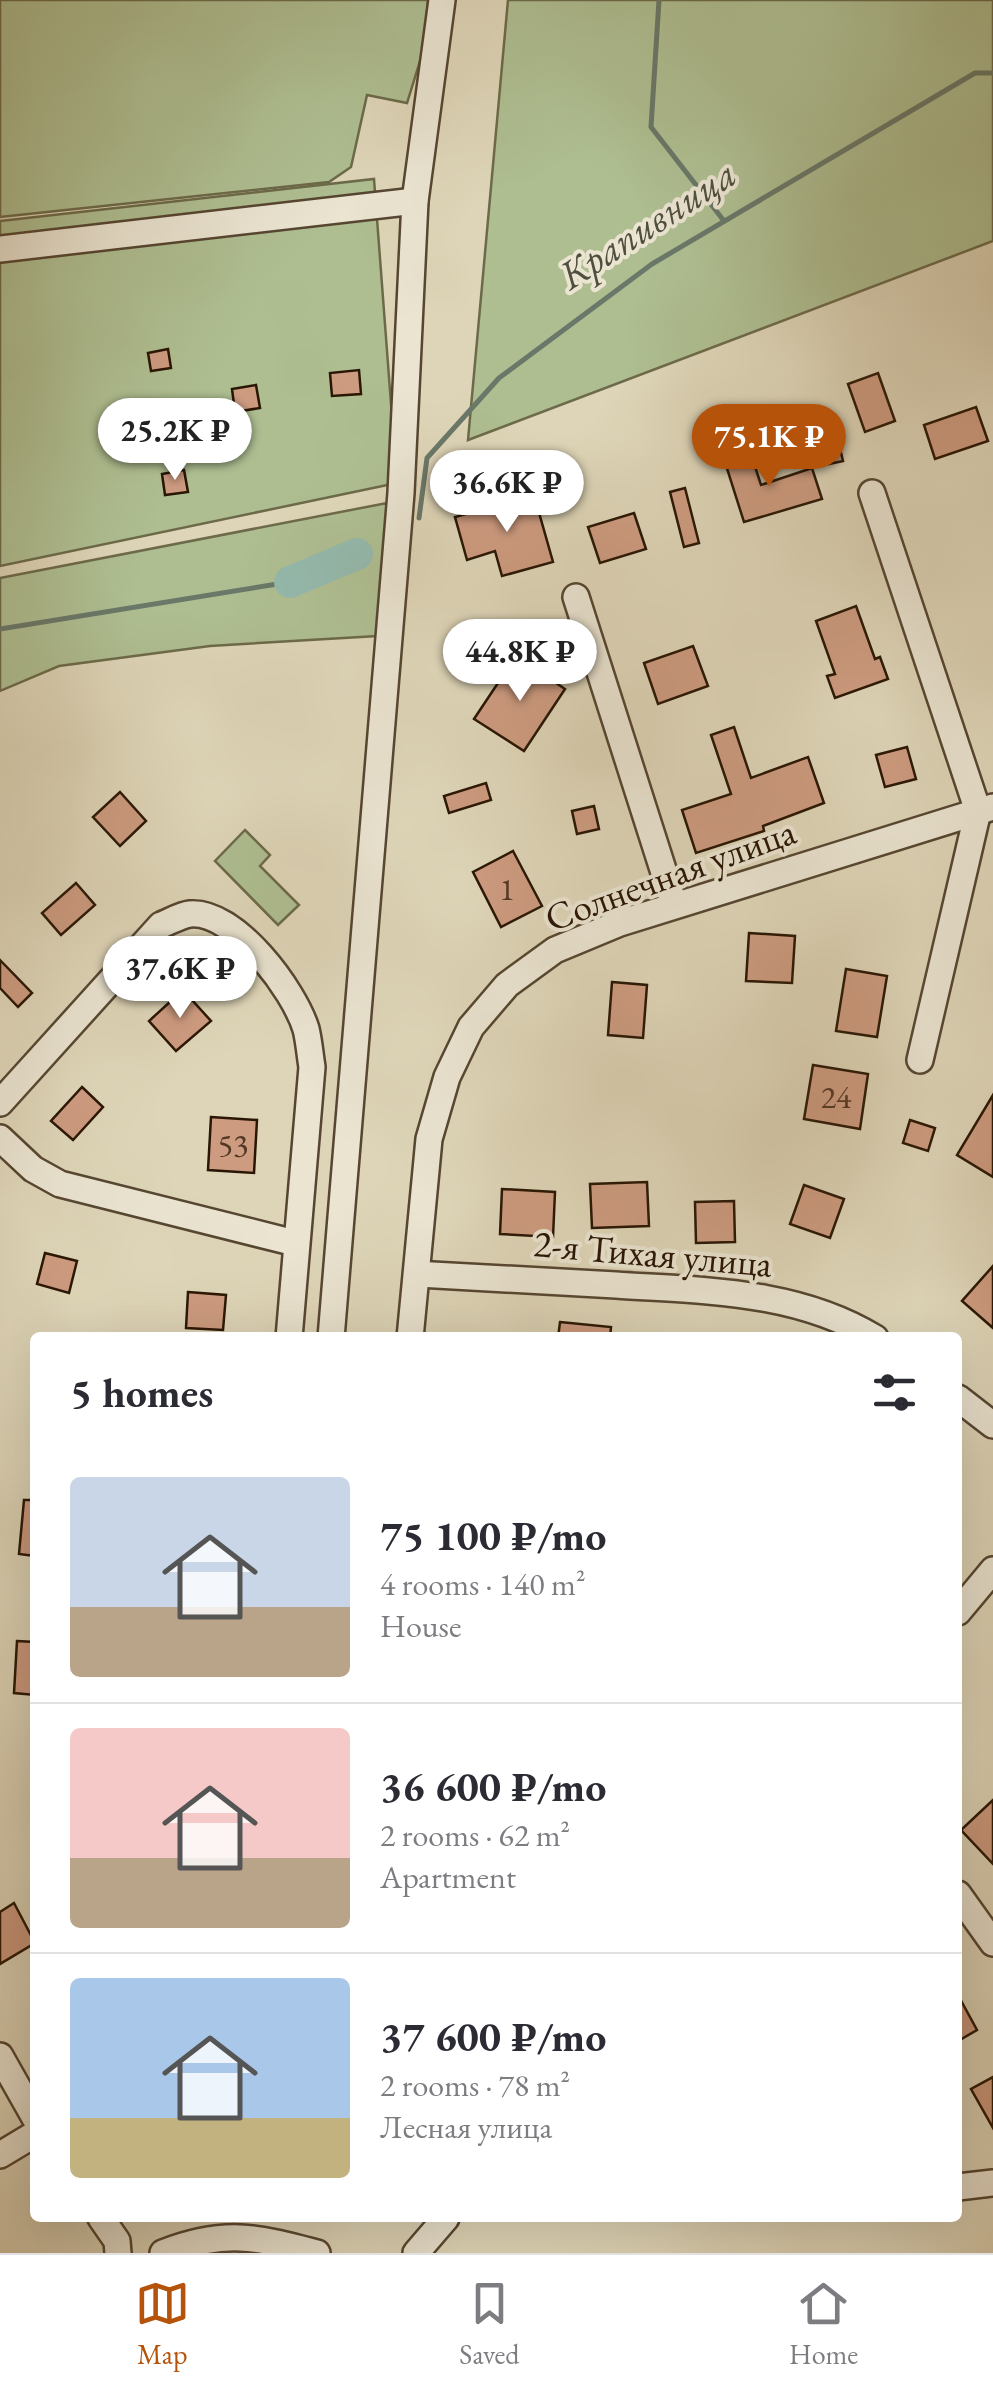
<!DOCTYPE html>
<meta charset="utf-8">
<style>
body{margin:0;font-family:"EB Garamond",serif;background:#f7f7f7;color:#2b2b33;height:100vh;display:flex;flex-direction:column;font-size:38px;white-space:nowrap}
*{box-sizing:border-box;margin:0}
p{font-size:32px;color:#7c7c81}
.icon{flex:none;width:55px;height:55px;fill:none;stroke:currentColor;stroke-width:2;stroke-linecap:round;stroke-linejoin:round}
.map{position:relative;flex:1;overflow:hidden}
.details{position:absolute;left:30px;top:1332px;width:932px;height:890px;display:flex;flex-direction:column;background:#fff;border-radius:10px;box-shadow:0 10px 40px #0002}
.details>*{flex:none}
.price{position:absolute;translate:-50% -85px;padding:0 22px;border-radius:35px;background:#fff;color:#222;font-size:32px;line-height:65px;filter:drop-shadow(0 2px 5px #0008)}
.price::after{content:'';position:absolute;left:50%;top:60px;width:30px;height:22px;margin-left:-15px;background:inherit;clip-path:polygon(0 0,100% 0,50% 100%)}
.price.on{background:#b45309;color:#fff}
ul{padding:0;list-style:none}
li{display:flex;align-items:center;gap:30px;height:250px;padding:0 40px}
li+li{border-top:2px solid #e1e1e2}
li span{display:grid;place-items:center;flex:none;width:280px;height:200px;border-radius:10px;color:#555}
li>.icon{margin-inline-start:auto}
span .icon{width:120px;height:120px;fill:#fffc;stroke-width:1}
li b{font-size:42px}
h2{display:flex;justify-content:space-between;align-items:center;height:120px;padding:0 40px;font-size:42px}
.menu{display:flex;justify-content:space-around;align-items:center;height:140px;border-top:2px solid #e1e1e2;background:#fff;font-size:28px;color:#7c7c81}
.menu a{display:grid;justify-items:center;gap:5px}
.menu .on{color:#b45309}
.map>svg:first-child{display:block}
</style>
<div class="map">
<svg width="993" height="2253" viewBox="0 0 993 2253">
<rect width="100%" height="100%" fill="#ded5b8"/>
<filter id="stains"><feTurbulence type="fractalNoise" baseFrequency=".002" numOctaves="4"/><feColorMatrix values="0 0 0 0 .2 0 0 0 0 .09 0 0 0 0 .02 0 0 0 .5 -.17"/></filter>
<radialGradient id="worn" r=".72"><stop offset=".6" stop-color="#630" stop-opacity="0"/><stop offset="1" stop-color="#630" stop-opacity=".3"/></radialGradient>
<!-- green -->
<g fill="#aebe91" stroke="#6c6a4a" stroke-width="2.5">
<polygon points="0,0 428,0 424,48 407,103 367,95 351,167 329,182 0,217"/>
<polygon points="508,0 993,0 993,241 468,440"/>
<polygon points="374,179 397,483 0,566 0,221"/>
<polygon points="387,503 377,636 210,646 59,666 0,691 0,578"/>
<polygon points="245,830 270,855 260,866 299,905 278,925 215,861"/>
</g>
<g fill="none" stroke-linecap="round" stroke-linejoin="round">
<!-- stream -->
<g stroke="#697869" stroke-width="5">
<polyline points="659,0 651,127 724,221"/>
<polyline points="419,518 427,458 499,378 652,264 975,73 993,73"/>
<polyline points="0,629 290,582"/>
</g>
<!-- river -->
<polyline stroke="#94b9ac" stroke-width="32" points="290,582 357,554"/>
</g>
<!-- building -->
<g fill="#cd9b80" stroke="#291604" stroke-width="2.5">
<polygon points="168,349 171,368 151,371 148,353"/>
<polygon points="359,370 361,394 332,396 330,373"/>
<polygon points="878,373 895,421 865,432 848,384"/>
<polygon points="256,385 260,408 235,412 232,389"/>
<polygon points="976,407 988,441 935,459 924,425"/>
<polygon points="838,440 843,461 829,464 824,444"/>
<polygon points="750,451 761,485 812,468 822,499 744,522 724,459"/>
<polygon points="184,470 188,492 165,495 162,474"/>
<polygon points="685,488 699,543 684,547 670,492"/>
<polygon points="534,495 553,562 502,576 495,551 467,560 455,517"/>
<polygon points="634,513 646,549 600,563 588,527"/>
<polygon points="856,606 875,659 880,657 888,679 835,698 827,676 835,674 816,621"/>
<polygon points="693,646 708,686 658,704 644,663"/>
<polygon points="516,656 565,689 524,751 474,719"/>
<polygon points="734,727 751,778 808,757 824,803 763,826 764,831 696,853 682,810 731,794 711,735"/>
<polygon points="907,747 916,779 885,787 876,755"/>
<polygon points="486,783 491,800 449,813 444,796"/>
<polygon points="120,792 146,821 120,846 93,817"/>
<polygon points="594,806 599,829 577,834 572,811"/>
<polygon points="513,851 542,906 501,927 473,872"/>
<polygon points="76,883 95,905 61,935 42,913"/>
<polygon points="749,933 795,936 792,983 746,981"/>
<polygon points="0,960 32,993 18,1007 0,988"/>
<polygon points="846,969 887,976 877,1037 836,1031"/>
<polygon points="612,982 647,985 643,1038 608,1035"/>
<polygon points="183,990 211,1021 176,1051 149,1021"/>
<polygon points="813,1065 868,1074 860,1129 804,1119"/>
<polygon points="82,1087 103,1107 73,1140 51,1121"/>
<polygon points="993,1095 993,1177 957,1155"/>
<polygon points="211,1117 257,1120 254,1173 208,1170"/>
<polygon points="910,1120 935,1128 928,1151 903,1143"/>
<polygon points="647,1182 649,1226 592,1228 590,1184"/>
<polygon points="804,1185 844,1199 830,1238 790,1224"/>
<polygon points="502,1189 555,1192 553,1237 500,1234"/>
<polygon points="734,1201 735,1242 696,1243 695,1202"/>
<polygon points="45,1253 77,1261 69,1293 37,1284"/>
<polygon points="993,1266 993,1328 962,1301"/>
<polygon points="188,1292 226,1295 223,1330 186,1328"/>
<polygon points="560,1322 611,1327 610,1338 558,1338"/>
<polygon points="24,1500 35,1500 35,1556 19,1554"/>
<polygon points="17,1641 35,1642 35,1695 14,1693"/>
<polygon points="993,1800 993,1864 961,1830"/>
<polygon points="14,1903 35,1943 0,1964 0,1912"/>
<polygon points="958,1995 977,2030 958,2041"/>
<polygon points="993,2077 993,2128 971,2089"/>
</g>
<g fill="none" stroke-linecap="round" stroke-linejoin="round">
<!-- minor casing -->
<g stroke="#564631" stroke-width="30">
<g id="minor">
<polyline points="0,249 415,201"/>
<polyline points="872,493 978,811 920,1060"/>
<polyline points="576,597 674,904"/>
<path d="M0 1103 161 925C169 922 181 915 190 914 235 910 294 990 306 1029 309 1041 310 1055 312 1067L289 1338"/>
<polyline points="0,1138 33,1169 60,1184 295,1243"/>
<path d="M417 1274C483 1278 549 1281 616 1285 705 1291 796 1290 875 1338"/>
<polyline points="331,1338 401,493 415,201 442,0"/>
<polyline points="410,1338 429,1139 447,1077 471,1027 507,985 555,950 620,923 993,807"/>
<polyline points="958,1398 993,1425"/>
<polyline points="958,1612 993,1570"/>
<polyline points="958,1894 993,1943"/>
<polyline points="0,2056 35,2118"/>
<polyline points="0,2155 35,2134"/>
<polyline points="958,2187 993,2183"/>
<polyline points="101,2218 117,2241 118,2253"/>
<path d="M163 2253C224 2229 257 2237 317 2253"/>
<polyline points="416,2253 446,2218"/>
</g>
</g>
<!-- minor -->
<use href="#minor" stroke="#eae4d1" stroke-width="25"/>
</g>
<g text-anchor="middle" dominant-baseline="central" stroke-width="8" stroke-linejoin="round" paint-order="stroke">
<!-- number labels -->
<g font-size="32" fill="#523723">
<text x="507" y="889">1</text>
<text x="836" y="1097">24</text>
<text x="233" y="1145">53</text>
</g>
<!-- street labels -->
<g font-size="38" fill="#291604" stroke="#eae4d1">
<text transform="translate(670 874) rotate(-20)">Солнечная улица</text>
<text transform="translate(653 1253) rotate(5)">2-я Тихая улица</text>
</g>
<!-- water labels -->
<g font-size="40" font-style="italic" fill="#4e4f3f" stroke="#eae4d1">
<text transform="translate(647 224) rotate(-33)">Крапивница</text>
</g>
</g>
<rect width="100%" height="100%" filter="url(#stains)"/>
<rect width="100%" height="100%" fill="url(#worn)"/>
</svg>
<b class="price" style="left:175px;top:483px">25.2K ₽</b>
<b class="price on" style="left:769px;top:489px">75.1K ₽</b>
<b class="price" style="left:507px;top:535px">36.6K ₽</b>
<b class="price" style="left:520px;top:704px">44.8K ₽</b>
<b class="price" style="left:180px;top:1021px">37.6K ₽</b>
<section class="details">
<h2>5 homes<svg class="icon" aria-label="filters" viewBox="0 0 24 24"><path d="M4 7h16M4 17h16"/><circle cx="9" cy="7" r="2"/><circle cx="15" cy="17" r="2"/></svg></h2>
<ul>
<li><span style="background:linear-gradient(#c9d6e8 65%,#b9a48a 0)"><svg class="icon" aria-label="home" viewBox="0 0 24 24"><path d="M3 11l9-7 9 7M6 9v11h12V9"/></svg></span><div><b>75 100 ₽/mo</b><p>4 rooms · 140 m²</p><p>House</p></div></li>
<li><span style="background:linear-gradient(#f6c9c9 65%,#b9a48a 0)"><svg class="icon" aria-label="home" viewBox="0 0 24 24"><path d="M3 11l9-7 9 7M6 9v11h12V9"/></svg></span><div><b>36 600 ₽/mo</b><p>2 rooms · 62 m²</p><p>Apartment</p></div></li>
<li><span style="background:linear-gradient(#a9c7e8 70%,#c2b280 0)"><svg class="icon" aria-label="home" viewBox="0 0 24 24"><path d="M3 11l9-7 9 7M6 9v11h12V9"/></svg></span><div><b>37 600 ₽/mo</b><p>2 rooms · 78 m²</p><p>Лесная улица</p></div></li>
</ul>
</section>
</div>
<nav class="menu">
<a class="on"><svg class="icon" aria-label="map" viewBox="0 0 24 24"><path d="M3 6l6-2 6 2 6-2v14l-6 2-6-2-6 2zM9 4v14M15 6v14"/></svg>Map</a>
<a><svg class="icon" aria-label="saved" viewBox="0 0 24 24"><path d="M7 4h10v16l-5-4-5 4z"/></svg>Saved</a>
<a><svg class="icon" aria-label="home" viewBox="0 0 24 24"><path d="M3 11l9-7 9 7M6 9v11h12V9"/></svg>Home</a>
</nav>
